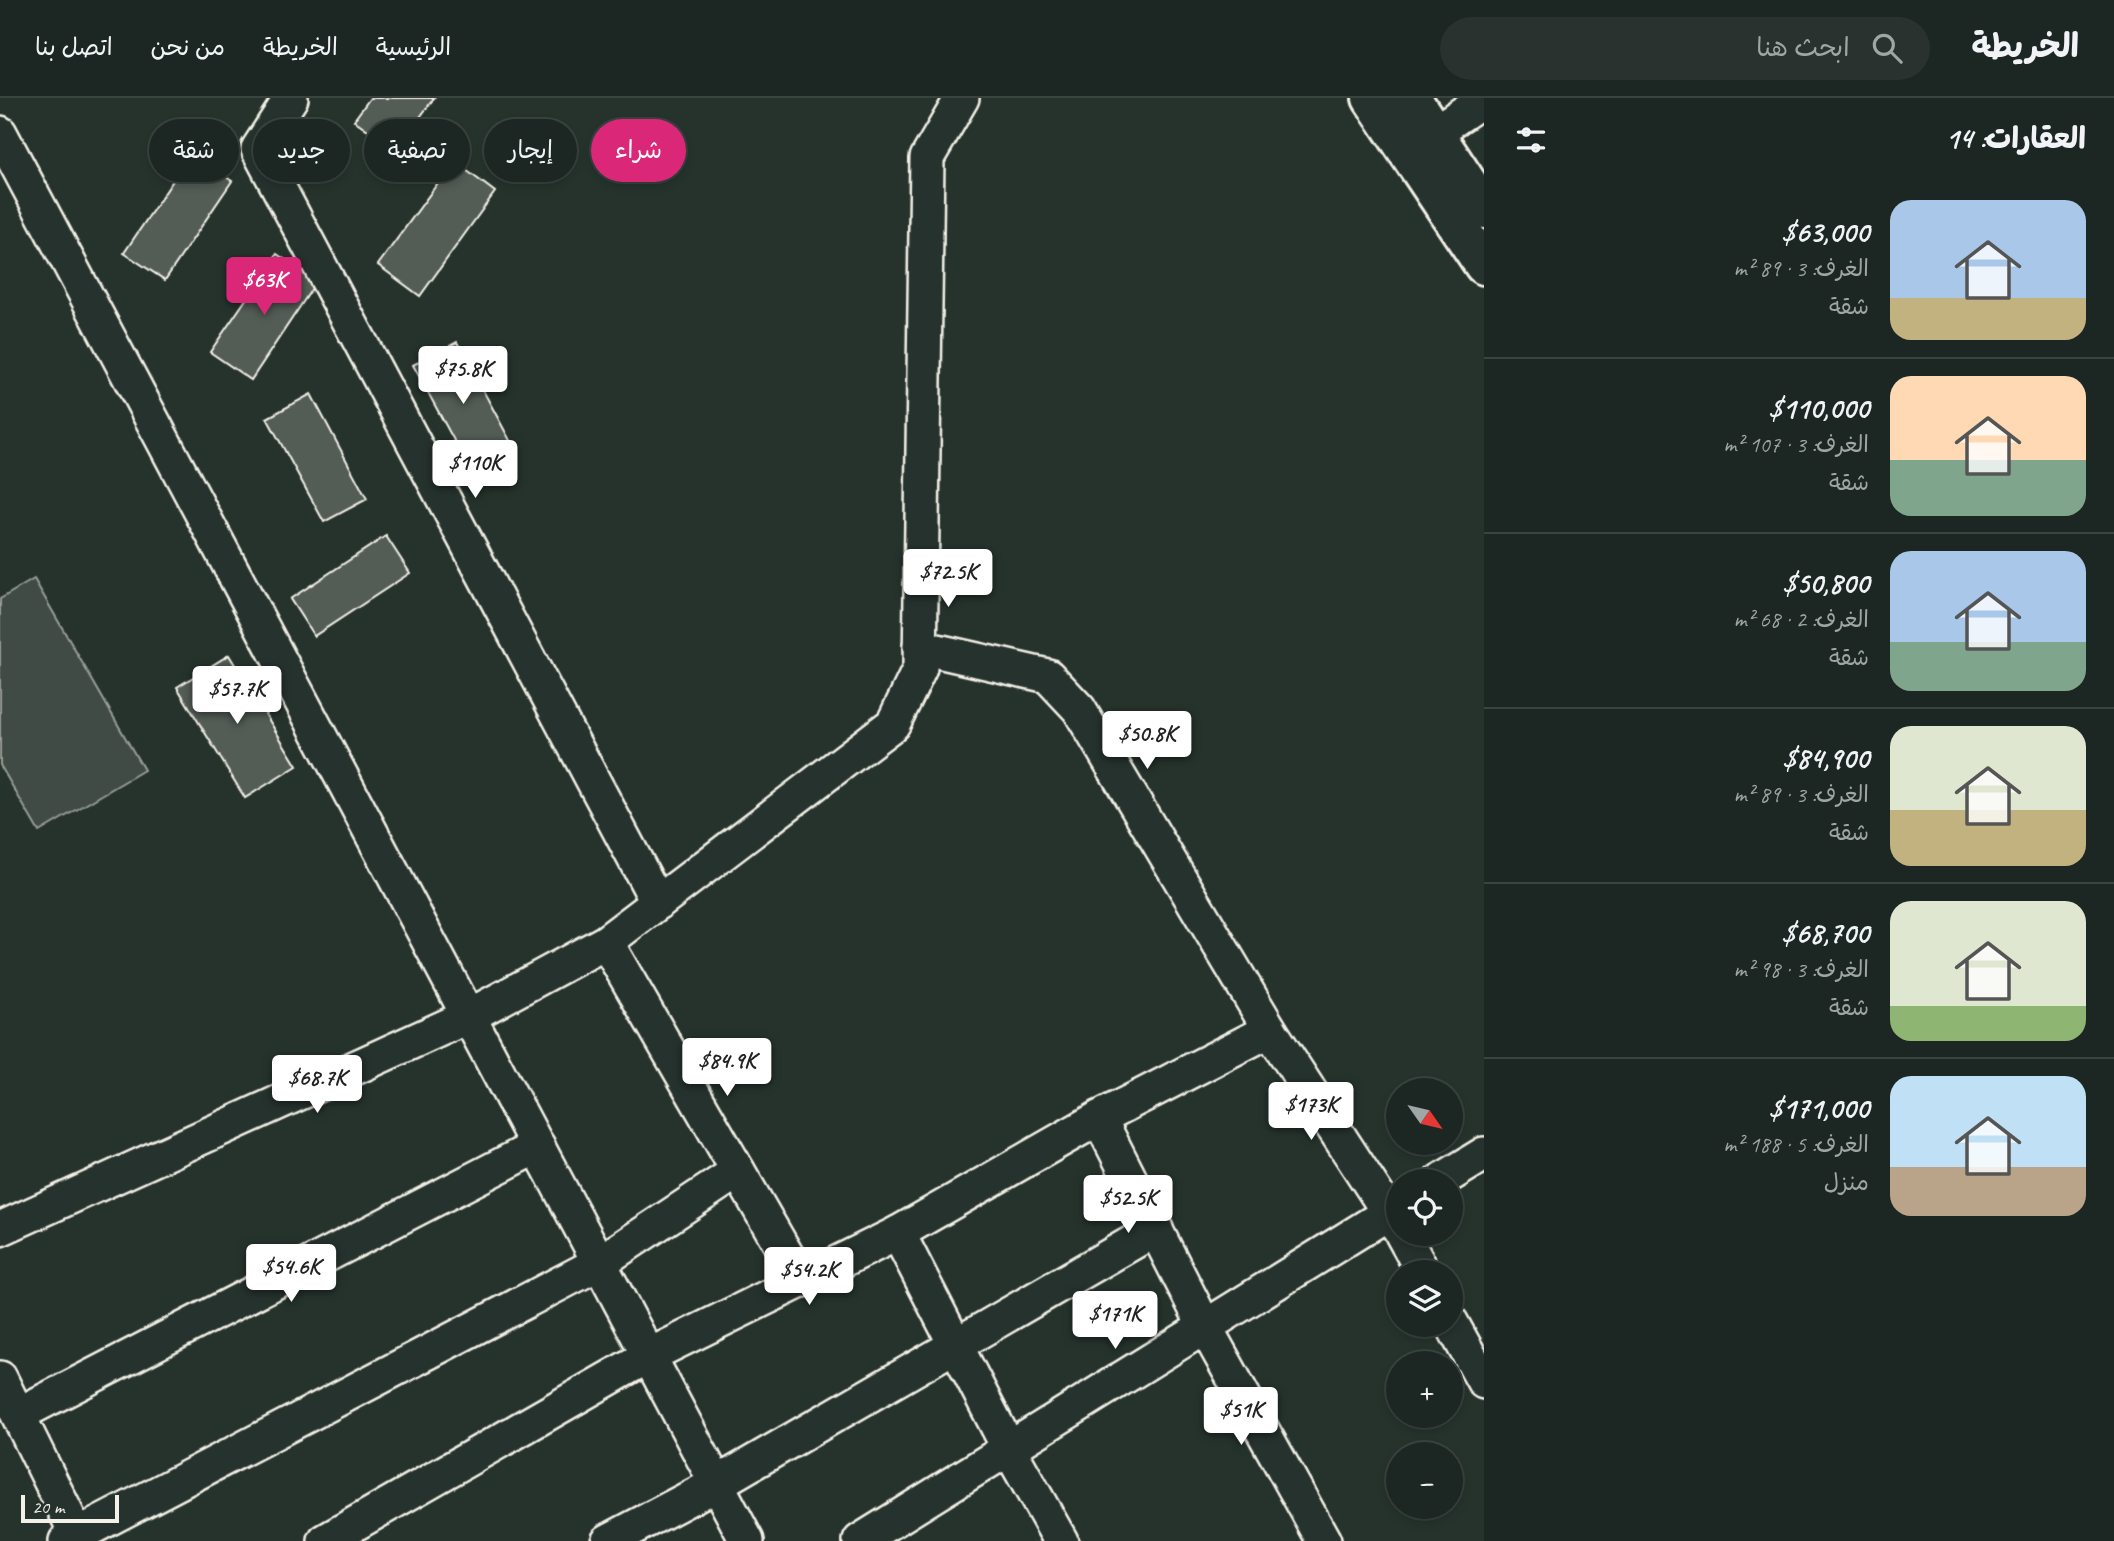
<!DOCTYPE html>
<html lang="ar">
<meta charset="utf-8">
<style>
body{margin:0;font-family:Caveat,"Playpen Sans Arabic",sans-serif;background:#29322f;color:#f1f3f6;direction:rtl;height:100vh;display:flex;flex-direction:column;font-size:26px;white-space:nowrap}
*{box-sizing:border-box;margin:0}
p{font-size:23px;color:#a0a5a5}
.icon{flex:none;width:38px;height:38px;fill:none;stroke:currentColor;stroke-width:2;stroke-linecap:round;stroke-linejoin:round}
.map{position:relative;flex:1;overflow:hidden;direction:ltr}
.drawer{display:flex;flex-direction:column;background:#1c2622;width:630px}
.drawer>*{flex:none}
.hud{position:absolute;left:21px;top:21px;width:665px;height:63px;direction:rtl;display:flex;gap:14px}
.needle{width:46px;rotate:124deg}
.fabs{position:absolute;left:1386px;top:980px;display:grid;gap:14px}
.fabs a{display:grid;place-items:center;width:77px;height:77px;border-radius:50%;background:#1c2622;box-shadow:0 4px 10px #0003,0 0 0 2px #3a4340;font-size:35px}
.scale{position:absolute;left:21px;bottom:18px;width:98px;box-sizing:border-box;padding-left:7px;border:4px solid #f4f1e8;border-top:0;font-size:19px;line-height:24px;white-space:nowrap;color:#f4f1e8;-webkit-text-stroke:5px #26332d;paint-order:stroke}
.price{position:absolute;translate:-50% -60px;padding:0 16px;border-radius:7px;background:#fff;color:#222;font-size:23px;line-height:46px;filter:drop-shadow(0 2px 4px #0008)}
.price::after{content:'';position:absolute;left:50%;top:42px;width:21px;height:16px;margin-left:-10px;background:inherit;clip-path:polygon(0 0,100% 0,50% 100%)}
.price.on{background:#db2777;color:#fff}
ul{padding:0;list-style:none}
li{display:flex;align-items:center;gap:21px;height:175px;padding:0 28px}
li+li{border-top:2px solid #3a4340}
li span{display:grid;place-items:center;flex:none;width:196px;height:140px;border-radius:21px;color:#555}
li>.icon{margin-inline-start:auto}
span .icon{width:84px;height:84px;fill:#fffc;stroke-width:1}
li b{font-size:30px}
h2{display:flex;justify-content:space-between;align-items:center;height:84px;padding:0 28px;font-size:30px}
.pill{padding:0 24px;border-radius:32px;background:#1c2622;box-shadow:0 4px 10px #0003,0 0 0 2px #3a4340;font-size:24px;line-height:63px}
.pill.on{background:#db2777;color:#fff}
header{display:flex;align-items:center;gap:42px;box-sizing:border-box;height:98px;padding:0 35px;background:#1c2622;border-bottom:2px solid #3a4340}
header strong{font-size:33px}
nav{display:flex;gap:38px;margin-inline-start:auto;font-size:24px}
.search{width:490px;height:63px;background:#29322f;display:flex;align-items:center;gap:18px;box-sizing:border-box;padding:0 24px;border-radius:38px;color:#a0a5a5;font-size:26px}
main{display:flex;flex:1;min-height:0}
.map>svg:first-child{display:block}
</style>
<header>
<strong>الخريطة</strong>
<div class="search"><svg class="icon" aria-label="search" viewBox="0 0 24 24"><circle cx="10" cy="10" r="6"/><path d="M15 15l6 6"/></svg>ابحث هنا</div>
<nav><a>الرئيسية</a><a>الخريطة</a><a>من نحن</a><a>اتصل بنا</a></nav>
</header>
<main>
<section class="drawer">
<h2>العقارات: 14<svg class="icon" aria-label="filters" viewBox="0 0 24 24"><path d="M4 7h16M4 17h16"/><circle cx="9" cy="7" r="2"/><circle cx="15" cy="17" r="2"/></svg></h2>
<ul>
<li><span style="background:linear-gradient(#a9c7e8 70%,#c2b280 0)"><svg class="icon" aria-label="home" viewBox="0 0 24 24"><path d="M3 11l9-7 9 7M6 9v11h12V9"/></svg></span><div><b>$63,000</b><p>الغرف: 3 · 89 m²</p><p>شقة</p></div></li>
<li><span style="background:linear-gradient(#ffd9b3 60%,#7fa58c 0)"><svg class="icon" aria-label="home" viewBox="0 0 24 24"><path d="M3 11l9-7 9 7M6 9v11h12V9"/></svg></span><div><b>$110,000</b><p>الغرف: 3 · 107 m²</p><p>شقة</p></div></li>
<li><span style="background:linear-gradient(#a9c7e8 65%,#7fa58c 0)"><svg class="icon" aria-label="home" viewBox="0 0 24 24"><path d="M3 11l9-7 9 7M6 9v11h12V9"/></svg></span><div><b>$50,800</b><p>الغرف: 2 · 68 m²</p><p>شقة</p></div></li>
<li><span style="background:linear-gradient(#dfe7d0 60%,#c2b280 0)"><svg class="icon" aria-label="home" viewBox="0 0 24 24"><path d="M3 11l9-7 9 7M6 9v11h12V9"/></svg></span><div><b>$84,900</b><p>الغرف: 3 · 89 m²</p><p>شقة</p></div></li>
<li><span style="background:linear-gradient(#dfe7d0 75%,#8fb573 0)"><svg class="icon" aria-label="home" viewBox="0 0 24 24"><path d="M3 11l9-7 9 7M6 9v11h12V9"/></svg></span><div><b>$68,700</b><p>الغرف: 3 · 98 m²</p><p>شقة</p></div></li>
<li><span style="background:linear-gradient(#bfe0f5 65%,#b9a48a 0)"><svg class="icon" aria-label="home" viewBox="0 0 24 24"><path d="M3 11l9-7 9 7M6 9v11h12V9"/></svg></span><div><b>$171,000</b><p>الغرف: 5 · 188 m²</p><p>منزل</p></div></li>
</ul>
</section>
<div class="map">
<svg width="1484" height="1443" viewBox="0 0 1484 1443">
<rect width="100%" height="100%" fill="#26332d"/>
<filter id="ink" filterUnits="userSpaceOnUse"><feTurbulence type="fractalNoise" baseFrequency=".0143" numOctaves="2"/><feDisplacementMap in="SourceGraphic" scale="14" xChannelSelector="R" yChannelSelector="G"/><feConvolveMatrix kernelMatrix="1 2 1 2 8 2 1 2 1" color-interpolation-filters="sRGB"/></filter>
<g filter="url(#ink)">
<!-- green -->
<polygon fill="#414b45" stroke="#9a9e96" stroke-width="2" points="34,481 144,672 39,734 0,667 0,501"/>
<!-- building -->
<g fill="#525c55" stroke="#f4f1e8" stroke-width="2">
<polygon points="370,0 434,0 396,52 354,22"/>
<polygon points="191,56 232,83 165,182 124,155"/>
<polygon points="454,63 495,94 420,198 378,167"/>
<polygon points="277,156 317,183 251,282 210,254"/>
<polygon points="457,244 513,348 470,372 413,267"/>
<polygon points="311,296 367,401 324,424 267,320"/>
<polygon points="386,438 410,475 314,538 290,501"/>
<polygon points="229,557 297,668 245,700 177,589"/>
</g>
<g fill="none" stroke-linecap="round" stroke-linejoin="round">
<!-- minor casing -->
<g stroke="#f4f1e8" stroke-width="38">
<g id="minor">
<polyline points="291,0 258,51 658,805"/>
<polyline points="0,35 747,1443"/>
<polyline points="1434,35 1484,1"/>
<polyline points="920,549 1048,578 1079,611 1270,932 1398,1129"/>
<polyline points="606,844 801,1182"/>
<polyline points="1099,1020 1205,1229 1324,1443"/>
<polyline points="1440,1083 1484,1056"/>
<polyline points="0,1131 469,918 606,844 893,626 920,570 927,60 962,0"/>
<polyline points="898,1135 1009,1351 1061,1443"/>
<polyline points="1402,1136 1423,1174"/>
<polyline points="1451,1224 1484,1284"/>
<polyline points="0,1280 80,1443"/>
<polyline points="19,1316 538,1048"/>
<polyline points="66,1443 599,1165 738,1073"/>
<polyline points="325,1443 648,1258 898,1135 1099,1020 1270,932"/>
<polyline points="608,1443 716,1386 1156,1131"/>
<polyline points="860,1443 1398,1109"/>
</g>
</g>
<!-- primary casing -->
<g stroke="#f4f1e8" stroke-width="44">
<g id="primary">
<polyline points="1372,0 1484,167"/>
<polyline points="1411,0 1484,111"/>
</g>
</g>
<!-- minor -->
<use href="#minor" stroke="#26332d" stroke-width="33"/>
<!-- primary -->
<use href="#primary" stroke="#26332d" stroke-width="38"/>
</g>
</g>
</svg>
<div class="fabs">
<a><svg class="needle" viewBox="-14 -14 28 28"><path d="M0-13l5 13h-10z" fill="#e53935"/><path d="M0 13l5-13h-10z" fill="#a0a5a5"/></svg></a>
<a><svg class="icon" aria-label="locate" viewBox="0 0 24 24"><circle cx="12" cy="12" r="6"/><path d="M12 2v4M12 18v4M2 12h4M18 12h4"/></svg></a>
<a><svg class="icon" aria-label="layers" viewBox="0 0 24 24"><path d="M12 4l9 5-9 5-9-5zM3 14l9 5 9-5"/></svg></a>
<a>+</a>
<a>−</a>
</div>
<div class="scale">20 m</div>
<b class="price on" style="left:264px;top:219px">$63K</b>
<b class="price" style="left:463px;top:308px">$75.8K</b>
<b class="price" style="left:475px;top:402px">$110K</b>
<b class="price" style="left:948px;top:511px">$72.5K</b>
<b class="price" style="left:237px;top:628px">$57.7K</b>
<b class="price" style="left:1147px;top:673px">$50.8K</b>
<b class="price" style="left:727px;top:1000px">$84.9K</b>
<b class="price" style="left:317px;top:1017px">$68.7K</b>
<b class="price" style="left:1311px;top:1044px">$173K</b>
<b class="price" style="left:1128px;top:1137px">$52.5K</b>
<b class="price" style="left:291px;top:1206px">$54.6K</b>
<b class="price" style="left:809px;top:1209px">$54.2K</b>
<b class="price" style="left:1115px;top:1253px">$171K</b>
<b class="price" style="left:1241px;top:1349px">$51K</b>
<div class="hud">
<a class="pill on">شراء</a>
<a class="pill">إيجار</a>
<a class="pill">تصفية</a>
<a class="pill">جديد</a>
<a class="pill">شقة</a>
</div>
</div>
</main>
